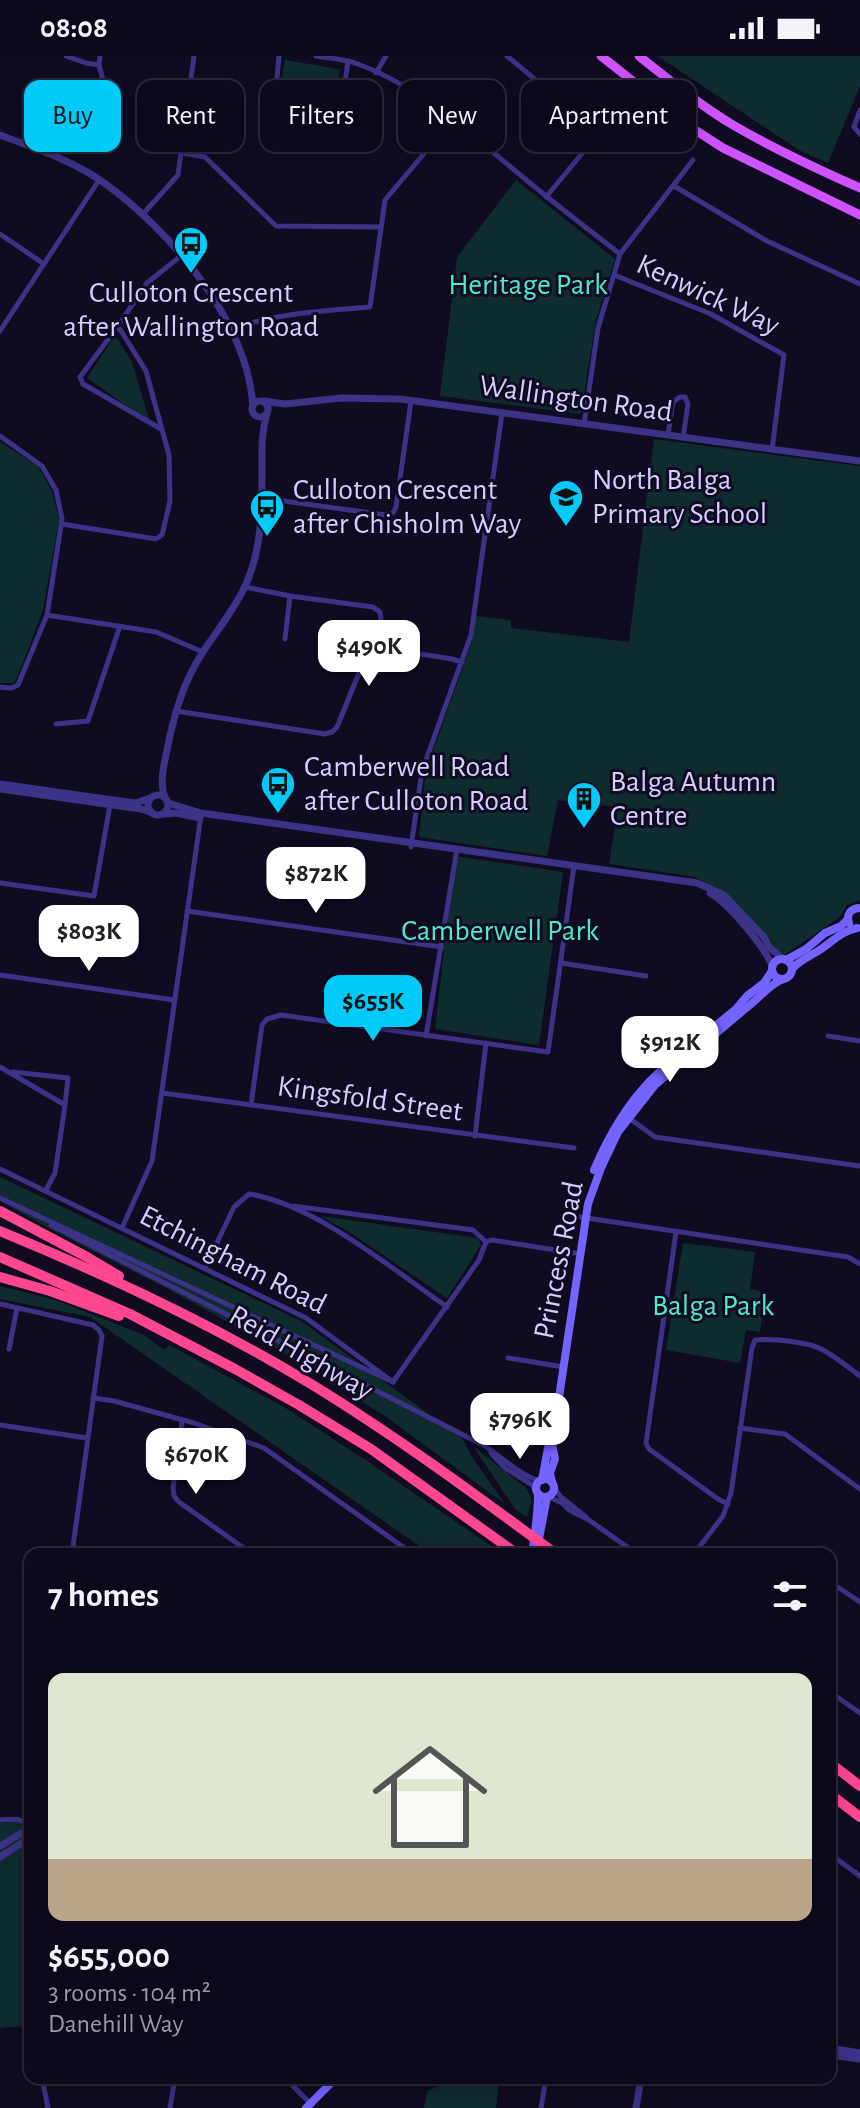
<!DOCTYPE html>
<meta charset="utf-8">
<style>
body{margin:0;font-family:"Alegreya Sans",sans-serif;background:#1b1627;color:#f1f3f6;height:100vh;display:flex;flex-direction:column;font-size:30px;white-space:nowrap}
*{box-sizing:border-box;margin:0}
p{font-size:26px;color:#9a9aa2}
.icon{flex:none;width:44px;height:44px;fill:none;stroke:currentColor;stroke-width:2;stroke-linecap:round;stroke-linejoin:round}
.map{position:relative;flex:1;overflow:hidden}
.side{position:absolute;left:24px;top:1492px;width:812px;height:536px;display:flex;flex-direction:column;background:#0d081a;border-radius:16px;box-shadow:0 4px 20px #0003,0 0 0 2px #2d2939}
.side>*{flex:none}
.hud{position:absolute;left:24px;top:24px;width:812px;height:72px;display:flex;gap:16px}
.price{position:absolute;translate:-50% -68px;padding:0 18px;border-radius:16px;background:#fff;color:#222;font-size:26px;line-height:52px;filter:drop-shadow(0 2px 4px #0008)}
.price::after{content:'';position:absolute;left:50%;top:48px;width:24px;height:18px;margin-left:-12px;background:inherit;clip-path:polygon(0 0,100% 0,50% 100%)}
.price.on{background:#00caf7;color:#111}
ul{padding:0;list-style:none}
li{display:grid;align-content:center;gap:16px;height:424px;padding:0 24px}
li+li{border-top:2px solid #2d2939}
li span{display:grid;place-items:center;height:248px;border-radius:16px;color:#555}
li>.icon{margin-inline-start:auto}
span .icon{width:144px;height:144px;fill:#fffc;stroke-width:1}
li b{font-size:34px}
h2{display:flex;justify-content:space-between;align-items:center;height:96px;padding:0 24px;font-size:34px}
.pill{padding:0 28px;border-radius:16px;background:#0d081a;box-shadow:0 4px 20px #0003,0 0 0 2px #2d2939;font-size:28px;line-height:72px}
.pill.on{background:#00caf7;color:#111}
.status{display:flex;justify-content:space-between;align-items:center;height:56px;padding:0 40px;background:#0d081a;direction:ltr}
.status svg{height:22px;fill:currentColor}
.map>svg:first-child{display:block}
</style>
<div class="status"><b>08:08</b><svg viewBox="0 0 49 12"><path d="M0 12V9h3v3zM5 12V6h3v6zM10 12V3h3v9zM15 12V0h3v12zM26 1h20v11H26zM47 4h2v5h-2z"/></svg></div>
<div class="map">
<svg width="860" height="2052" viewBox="0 0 860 2052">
<rect width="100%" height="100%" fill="#110b22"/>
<!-- green -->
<g fill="#0e2b2d">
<polygon points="660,0 860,0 860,30 828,107 799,94 659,1"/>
<path d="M285 4 340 13 334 56C320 55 284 57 281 37 279 28 284 13 285 4Z"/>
<polygon points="516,124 615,203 596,264 581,358 440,340 457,201"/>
<polygon points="115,279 132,306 150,366 87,322"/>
<polygon points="654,383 860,410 860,844 847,849 840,861 780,902 729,840 695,821 609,808 617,757 615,751 558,744 547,800 419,781 426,715 472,585 475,560 511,564 511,572 629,586"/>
<polygon points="0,386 38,410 52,435 59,464 43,554 17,622 14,627 0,627"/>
<polygon points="455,800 563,816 539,989 435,973"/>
<polygon points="0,1121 301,1265 463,1383 472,1401 505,1448 385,1360 284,1297 166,1232 50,1173 0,1145"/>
<polygon points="320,1160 478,1182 481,1189 447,1242 349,1176"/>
<polygon points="683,1187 755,1196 750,1233 766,1236 760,1276 746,1274 740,1307 666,1294"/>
<polygon points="0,1230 56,1244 144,1279 164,1294 169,1289 284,1351 370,1407 503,1498 431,1498 90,1261 0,1243"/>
<polygon points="473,1390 526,1432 532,1444 527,1461 515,1453"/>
<polygon points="30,1763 30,1967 26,1970 0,1972 0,1767"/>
<polygon points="459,2022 499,2022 496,2052 424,2052 427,2035"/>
</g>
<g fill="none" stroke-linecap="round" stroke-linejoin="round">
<!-- minor -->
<g stroke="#3c3286" stroke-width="5">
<polyline points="66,0 86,7 99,9 100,0"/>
<path d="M279 0 275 43C290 63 310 61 334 63L341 57 348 5"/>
<path d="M316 0C328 2 341 3 352 6 418 28 471 79 524 122 555 148 588 173 620 198"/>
<polyline points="507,0 599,77 546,141"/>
<polyline points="99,9 105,32"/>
<polyline points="376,17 386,0"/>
<polyline points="860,54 854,71 860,78"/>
<polyline points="599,77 620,73"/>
<polyline points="182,97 205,101 276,170 381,171"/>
<polyline points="674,130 767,185 860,228"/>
<polyline points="143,158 178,119 194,0"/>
<polyline points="0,178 44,208"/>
<polyline points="614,219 711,258 784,299 772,394"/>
<polyline points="118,270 80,321 83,328 161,373"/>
<path d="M232 273C276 257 324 255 370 251L385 144 453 63"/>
<polyline points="0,275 99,124"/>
<polyline points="584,369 598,272 620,198 693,104"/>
<polyline points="668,379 673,346 680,341 685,341 688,348 683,382"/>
<polyline points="0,380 42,410 56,434 62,463 47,559 18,629 11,632 0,631"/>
<polyline points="262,442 386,459 393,457 396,451 411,345"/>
<polyline points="62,468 156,483 162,479 170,445 169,399 146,315 118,270 147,227 182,199"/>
<polyline points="47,559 156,576 203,596"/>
<polyline points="285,583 290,540"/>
<polyline points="371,589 382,592 452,603 462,606"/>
<polyline points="176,655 325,678 332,676 337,671 381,563 380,556 373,551 290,540 245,531"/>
<polyline points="56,668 88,665 120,570"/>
<polyline points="411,791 422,715 471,579 502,357"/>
<polyline points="0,827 94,840 110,749"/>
<polyline points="187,855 442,891"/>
<polyline points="561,907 646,920"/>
<polyline points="0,919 174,944"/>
<polyline points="426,980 457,793"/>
<polyline points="828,980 860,985"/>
<polyline points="0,1011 65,1049 55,1117 46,1134"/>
<polyline points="13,1016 68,1022 65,1049"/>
<polyline points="162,1037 574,1092"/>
<polyline points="251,1049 262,969 267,963 281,959 548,996 574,810"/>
<polyline points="629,1062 655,1081 860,1110"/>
<polyline points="475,1080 486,987"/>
<polyline points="0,1113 306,1262 393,1326 0,1142"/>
<polyline points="293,1150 473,1174 486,1186"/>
<polyline points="580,1161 848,1201 860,1208"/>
<path d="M51 1169 485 1390C503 1402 519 1419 540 1425"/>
<polyline points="122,1172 152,1105 201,759"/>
<polyline points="676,1176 646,1387 649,1393 718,1443 728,1448"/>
<path d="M205 1212 234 1151 249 1138C315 1148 392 1213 447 1251"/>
<polyline points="0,1248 93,1269 99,1274 102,1280 72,1498"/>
<polyline points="9,1293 17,1252"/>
<polyline points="508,1302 564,1311"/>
<polyline points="393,1326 479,1204 486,1186 492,1184 575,1197"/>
<polyline points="93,1342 114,1345 194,1367 264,1392 413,1498"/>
<polyline points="182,1365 173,1432 174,1440 179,1446 252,1498"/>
<polyline points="0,1369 87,1382"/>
<polyline points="740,1372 785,1378 860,1433"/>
<polyline points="491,1397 505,1412 531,1428 536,1434"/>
<polyline points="554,1432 561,1441 586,1461"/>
<polyline points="549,1441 562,1447 569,1454 589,1464 637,1498"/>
<path d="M694 1498 723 1460 731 1437 752 1292 755 1284C772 1282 809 1286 823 1294 836 1301 848 1311 860 1320"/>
<polyline points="830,1526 860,1546"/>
<polyline points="830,1636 860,1657"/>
<path d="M0 1764C13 1763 20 1761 30 1770"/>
<polyline points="830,1798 860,1820"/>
<polyline points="42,2022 48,2052"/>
<polyline points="285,2022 310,2047"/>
<polyline points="170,2052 175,2022"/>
<polyline points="541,2052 546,2022"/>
</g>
<!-- tertiary -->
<g stroke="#3c3286" stroke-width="7">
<path d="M0 79C34 92 69 103 100 124 169 172 247 264 253 350"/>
<circle cx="260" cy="353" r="8"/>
<polyline points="264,345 285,348 341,342 400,343 860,405"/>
<polyline points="0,728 127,746 136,747 150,742"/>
<polyline points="0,733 141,753 150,756"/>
<circle cx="158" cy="749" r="10"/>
<path d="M165 742C159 726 164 710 167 694 174 659 183 626 203 596 218 573 235 553 246 528 262 493 262 452 262 413 262 394 261 377 267 358"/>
<polyline points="168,747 201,757 697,827 724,839 764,881 769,891 783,903"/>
<polyline points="164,758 176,757 200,762"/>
<path d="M710 837C730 849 763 889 773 911"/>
<polyline points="0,1790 30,1772"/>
<polyline points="0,1801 30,1782"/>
<polyline points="830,1992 860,1997"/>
<polyline points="830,1999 860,2003"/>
<polyline points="636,2052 641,2022"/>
</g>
<!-- secondary -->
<g stroke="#7463ff" stroke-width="8">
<path d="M849 867C846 858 851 852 860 852"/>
<circle cx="782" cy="913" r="10"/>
<polyline points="786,904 806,893 825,877 841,870 848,863"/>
<path d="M792 913C801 903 811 900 821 893 833 885 842 875 857 872"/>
<path d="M594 1114C608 1081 625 1051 650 1025 676 999 708 977 736 953L747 940 764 927 772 915"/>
<circle cx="545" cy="1432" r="9"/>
<polyline points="542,1424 549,1387"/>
<path d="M552 1426 550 1417 555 1403 552 1388 588 1148 601 1112 618 1076 655 1029 746 952C759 943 770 927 784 923"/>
<polyline points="538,1488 547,1441"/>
<path d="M532 1498C535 1478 538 1458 538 1438"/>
<polyline points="306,2052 336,2022"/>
</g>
<!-- primary -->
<g stroke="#cd53ff" stroke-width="9">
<polyline points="601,0 692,72 723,92 860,159"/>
<path d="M639 0C669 24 700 49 733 69 774 93 817 113 860 132"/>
</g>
<!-- motorway -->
<g stroke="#ff4790" stroke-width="10">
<polyline points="0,1155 87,1201 119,1220"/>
<path d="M0 1175C107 1219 212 1268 311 1328 396 1380 476 1439 556 1498"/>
<polyline points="0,1201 130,1258 235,1313 299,1349 371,1393 517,1498"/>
<polyline points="0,1221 50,1235 119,1260"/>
<polyline points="830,1707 860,1730"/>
<polyline points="830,1738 860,1761"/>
</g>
</g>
<!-- icons -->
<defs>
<g id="bus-pin" transform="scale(1.8)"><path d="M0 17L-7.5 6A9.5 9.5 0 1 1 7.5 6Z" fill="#00caf7" stroke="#110b22"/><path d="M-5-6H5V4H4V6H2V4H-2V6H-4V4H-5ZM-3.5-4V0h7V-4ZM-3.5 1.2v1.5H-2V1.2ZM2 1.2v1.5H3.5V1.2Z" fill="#111"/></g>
<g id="school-pin" transform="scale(1.8)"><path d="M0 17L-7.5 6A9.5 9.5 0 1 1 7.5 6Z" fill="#00caf7" stroke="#110b22"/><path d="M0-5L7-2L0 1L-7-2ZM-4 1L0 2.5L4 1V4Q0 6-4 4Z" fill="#111"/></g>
<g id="building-pin" transform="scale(1.8)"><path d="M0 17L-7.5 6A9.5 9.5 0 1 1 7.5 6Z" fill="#00caf7" stroke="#110b22"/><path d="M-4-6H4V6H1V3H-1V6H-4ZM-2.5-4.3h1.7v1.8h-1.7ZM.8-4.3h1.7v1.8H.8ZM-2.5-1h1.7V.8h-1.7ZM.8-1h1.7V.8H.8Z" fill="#111"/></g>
</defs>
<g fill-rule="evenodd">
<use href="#bus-pin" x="191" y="188"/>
<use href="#school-pin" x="566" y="441"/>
<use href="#bus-pin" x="267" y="451"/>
<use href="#bus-pin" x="278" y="728"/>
<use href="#building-pin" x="584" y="743"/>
</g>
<g text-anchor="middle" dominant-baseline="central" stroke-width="6" stroke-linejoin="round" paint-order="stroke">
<!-- park labels -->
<g font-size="30" fill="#4dead0" stroke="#110b22">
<text x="528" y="229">Heritage Park</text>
<text x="500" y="875">Camberwell Park</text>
<text x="713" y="1250">Balga Park</text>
</g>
<!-- poi labels -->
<g font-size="30" fill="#d6ccff" stroke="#110b22" text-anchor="start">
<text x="191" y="237" text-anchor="middle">Culloton Crescent<tspan x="191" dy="34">after Wallington Road</tspan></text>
<text x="592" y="424">North Balga<tspan x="592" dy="34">Primary School</tspan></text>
<text x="293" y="434">Culloton Crescent<tspan x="293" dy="34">after Chisholm Way</tspan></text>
<text x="304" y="711">Camberwell Road<tspan x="304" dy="34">after Culloton Road</tspan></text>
<text x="610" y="726">Balga Autumn<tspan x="610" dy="34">Centre</tspan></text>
</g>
<!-- street labels -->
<g font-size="30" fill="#d6ccff" stroke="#110b22">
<text transform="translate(708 239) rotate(25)">Kenwick Way</text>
<text transform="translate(576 343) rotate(8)">Wallington Road</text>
<text transform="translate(370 1043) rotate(8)">Kingsfold Street</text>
<text transform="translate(233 1204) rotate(27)">Etchingham Road</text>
<text transform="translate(559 1204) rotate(-79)">Princess Road</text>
<text transform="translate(301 1297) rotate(30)">Reid Highway</text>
</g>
</g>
</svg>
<b class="price" style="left:369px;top:632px">$490K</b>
<b class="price" style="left:316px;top:859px">$872K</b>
<b class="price" style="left:89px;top:917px">$803K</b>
<b class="price on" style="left:373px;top:987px">$655K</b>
<b class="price" style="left:670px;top:1028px">$912K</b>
<b class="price" style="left:520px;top:1405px">$796K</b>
<b class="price" style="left:196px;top:1440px">$670K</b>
<div class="hud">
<a class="pill on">Buy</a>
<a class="pill">Rent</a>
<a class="pill">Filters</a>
<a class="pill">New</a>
<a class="pill">Apartment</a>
</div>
<section class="side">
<h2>7 homes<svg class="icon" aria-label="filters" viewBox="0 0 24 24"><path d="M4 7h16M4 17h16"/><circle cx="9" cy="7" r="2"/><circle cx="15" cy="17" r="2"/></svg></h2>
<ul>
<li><span style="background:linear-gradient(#dfe7d0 75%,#b9a48a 0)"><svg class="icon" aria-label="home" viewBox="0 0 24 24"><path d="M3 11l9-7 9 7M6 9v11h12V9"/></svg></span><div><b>$655,000</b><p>3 rooms · 104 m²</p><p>Danehill Way</p></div></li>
</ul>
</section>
</div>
